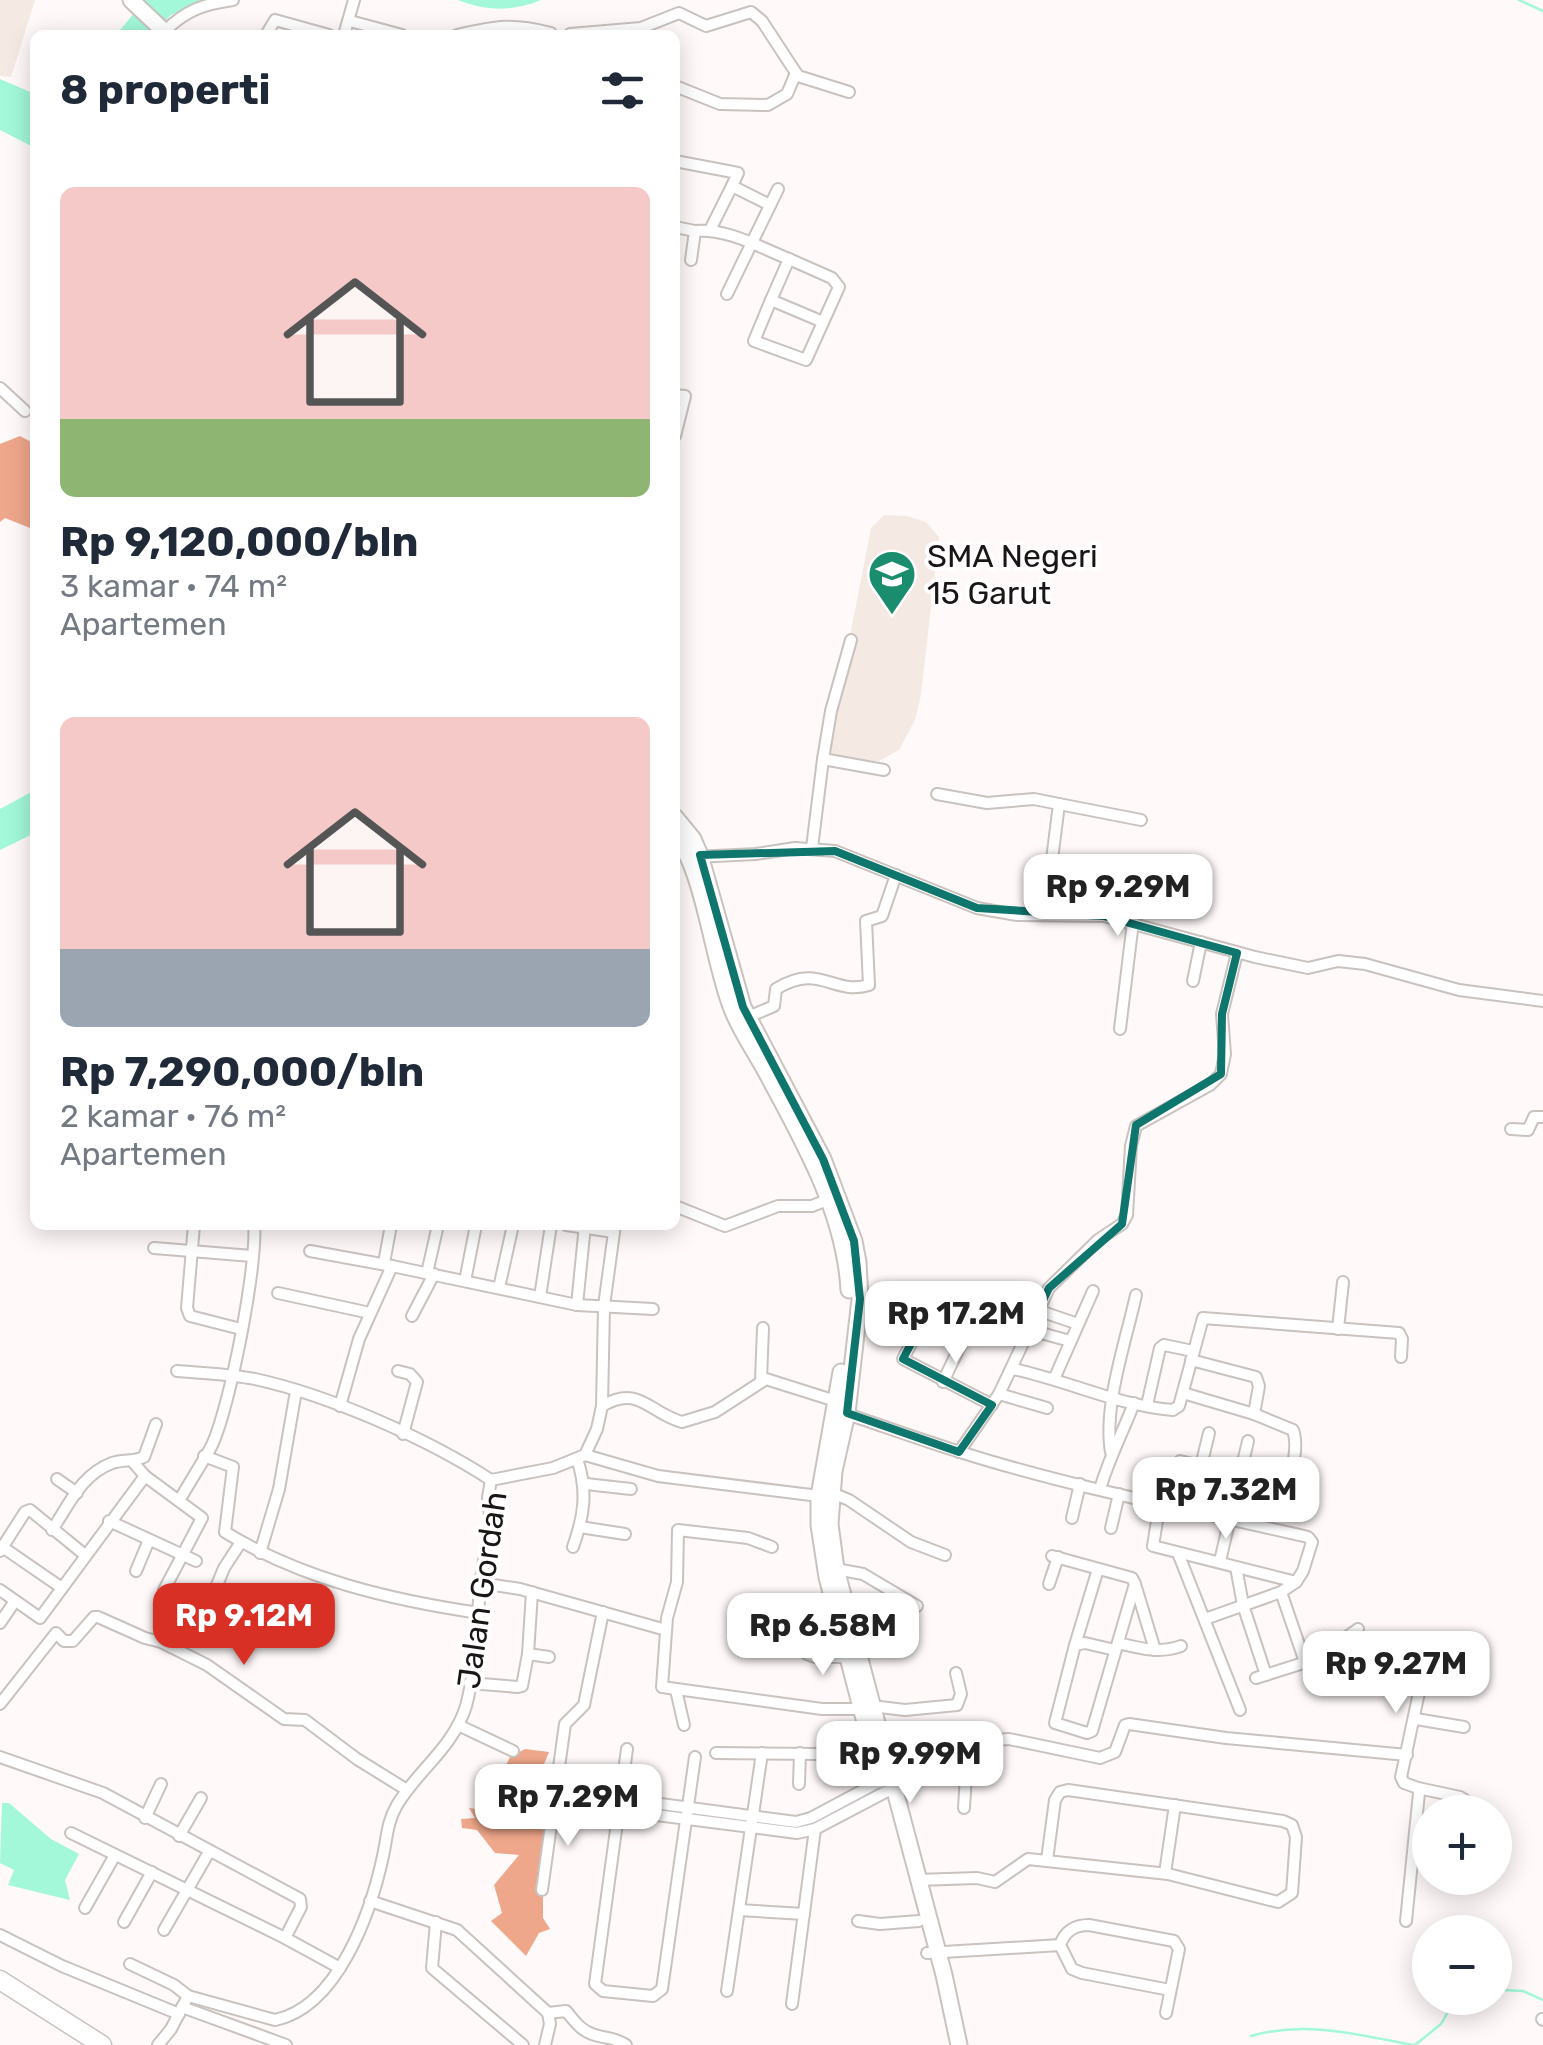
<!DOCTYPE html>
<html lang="id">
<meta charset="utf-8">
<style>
body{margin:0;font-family:Rubik,sans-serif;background:#f2f2f3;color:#1f2937;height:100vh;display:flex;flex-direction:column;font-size:38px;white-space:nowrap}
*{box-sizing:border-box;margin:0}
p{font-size:32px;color:#747a83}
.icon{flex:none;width:55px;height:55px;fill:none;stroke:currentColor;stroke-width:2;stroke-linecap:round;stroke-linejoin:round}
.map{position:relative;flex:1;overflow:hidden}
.drawer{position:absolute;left:30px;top:30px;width:650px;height:1200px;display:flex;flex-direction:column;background:#fff;border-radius:15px;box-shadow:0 5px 25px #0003}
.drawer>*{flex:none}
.buttons{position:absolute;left:1412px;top:1795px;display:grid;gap:20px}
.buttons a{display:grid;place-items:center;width:100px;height:100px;border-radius:50%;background:#fff;box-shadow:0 5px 25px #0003;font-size:50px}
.price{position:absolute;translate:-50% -85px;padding:0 22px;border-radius:20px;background:#fff;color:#222;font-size:32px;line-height:65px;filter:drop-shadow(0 2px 5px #0008)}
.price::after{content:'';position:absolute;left:50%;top:60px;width:30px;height:22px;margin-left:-15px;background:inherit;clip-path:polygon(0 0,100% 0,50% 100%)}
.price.current{background:#d93025;color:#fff}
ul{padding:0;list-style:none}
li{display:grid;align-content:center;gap:20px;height:530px;padding:0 30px}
li span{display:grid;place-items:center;height:310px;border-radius:15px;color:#555}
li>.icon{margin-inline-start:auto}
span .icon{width:180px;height:180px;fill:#fffc;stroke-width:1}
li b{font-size:42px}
h2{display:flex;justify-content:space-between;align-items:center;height:120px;padding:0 30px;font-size:42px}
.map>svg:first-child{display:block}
</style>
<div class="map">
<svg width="1543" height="2045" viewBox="0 0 1543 2045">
<rect width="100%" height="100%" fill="#fffaf9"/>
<!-- built -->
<g fill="#f5e9e4">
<polygon points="0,0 35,0 11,77 0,76"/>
<polygon points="884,515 907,516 926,522 939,537 921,695 915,720 899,750 879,761 842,760 831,757 828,749 871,528"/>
</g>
<!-- forest -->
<g fill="#efa78b">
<polygon points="20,436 35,444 35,530 5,518 0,522 0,444"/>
<polygon points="525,1749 549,1752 544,1764 532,1767 528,1787 533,1794 529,1809 535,1827 545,1830 537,1895 543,1897 543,1918 550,1929 539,1933 526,1956 491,1921 502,1913 494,1885 519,1855 495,1853 477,1830 462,1828 461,1819 475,1818 469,1808 485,1810 510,1757"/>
</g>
<!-- water -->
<g fill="#a2f8d9">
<polygon points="145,0 202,0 171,15 149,35 116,35"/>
<path d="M458 0H541C512 12 486 11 458 0Z"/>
<polygon points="0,79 35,94 35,148 0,130"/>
<polygon points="35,790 35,833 0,850 0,809"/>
<polygon points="2,1803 9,1803 51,1839 79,1854 65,1880 70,1900 8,1885 14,1870 0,1863"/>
</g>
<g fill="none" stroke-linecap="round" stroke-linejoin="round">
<!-- stream -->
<g stroke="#a2f8d9" stroke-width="2.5">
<polyline points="1519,0 1543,11"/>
<polyline points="1495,1980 1503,1990 1523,1991 1543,2000"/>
<path d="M1251 2036C1306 2020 1359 2035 1413 2045"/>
<polyline points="1415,2045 1441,2024 1456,1998"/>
</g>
<!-- minor casing -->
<g stroke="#c9c2bf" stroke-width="14">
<g id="minor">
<polyline points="350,21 402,35"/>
<path d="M165 31C186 10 204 4 233 0"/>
<polyline points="570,34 641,28 679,13 706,26 751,12 762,21 798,76 849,92"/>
<polyline points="266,35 275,20 329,35"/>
<polyline points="344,35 354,0"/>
<path d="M457 35C498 26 511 23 551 33"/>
<polyline points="675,86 720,104 768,105 787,94 796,73"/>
<polyline points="675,161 738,173 732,186"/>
<polyline points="675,227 695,231 691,260"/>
<polyline points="710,230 732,186 770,205"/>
<path d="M695 231C727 228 759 247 789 259L771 300 823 322"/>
<polyline points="727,294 778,189"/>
<polyline points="771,300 754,341 806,360 839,287 832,278 789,259"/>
<polyline points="0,388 25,411"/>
<polyline points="675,395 685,396 675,436"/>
<polyline points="823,759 831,711 851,640"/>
<polyline points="937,794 987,803 1034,799 1059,804 1045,915"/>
<polyline points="1059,804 1141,820"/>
<polyline points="812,848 823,759 884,770"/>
<polyline points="695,857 756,854 795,848 835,851 977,908 1017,915 1104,916 1255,957 1308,968 1338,961 1365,964 1459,990 1543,1001"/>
<polyline points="1193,981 1201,942"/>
<path d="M748 1017 774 1006 776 989C820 962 833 996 869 985L866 921 882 916 896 875"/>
<polyline points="1120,1029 1133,922"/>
<polyline points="1511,1129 1528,1130 1534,1117 1543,1117"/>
<polyline points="675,1206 725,1226 778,1206 812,1206 827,1200"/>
<polyline points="194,1225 187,1308 190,1316 241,1329"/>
<polyline points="566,1225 614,1232"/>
<polyline points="154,1248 252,1256"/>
<polyline points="310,1251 392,1266"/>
<polyline points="384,1263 391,1225"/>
<polyline points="427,1273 438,1225"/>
<polyline points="465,1281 476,1225"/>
<polyline points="499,1288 513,1225"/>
<polyline points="278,1293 370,1313"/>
<polyline points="540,1297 551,1225"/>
<polyline points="577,1305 585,1225"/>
<polyline points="931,1305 903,1359 992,1405"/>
<polyline points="1037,1310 1078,1324"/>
<polyline points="902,1313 906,1301 915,1297 931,1305 940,1302 979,1306"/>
<polyline points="412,1316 434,1274"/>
<polyline points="1338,1329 1343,1282"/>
<polyline points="1030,1330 1070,1341"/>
<polyline points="1191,1360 1256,1377 1259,1386 1254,1414"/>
<path d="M1013 1369C1066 1380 1119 1406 1173 1410L1179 1406 1203 1318 1399 1333 1402 1339 1401 1357"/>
<path d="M177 1371C203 1373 230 1374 255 1379 329 1395 428 1439 491 1480"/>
<polyline points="398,1371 410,1374 417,1382 403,1434"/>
<polyline points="1055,1377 1093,1291"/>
<polyline points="761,1380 763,1328"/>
<polyline points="943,1382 979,1306 1033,1321"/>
<polyline points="999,1394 1047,1408"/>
<polyline points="1147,1405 1160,1348 1164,1345 1193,1351"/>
<polyline points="340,1406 359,1339 392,1266 577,1305 653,1309"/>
<polyline points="602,1406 604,1306 615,1225"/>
<path d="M844 1413C883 1426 921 1440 960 1452 1074 1488 1192 1510 1308 1537L1312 1542 1303 1571 1296 1582 1153 1546 1160 1502"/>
<polyline points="959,1452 999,1394 1049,1288 1098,1240 1122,1224 1127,1215 1131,1146 1136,1126 1210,1085 1221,1074 1225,1054 1222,1014 1237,953"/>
<path d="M1111 1452C1103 1406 1126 1341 1136 1295"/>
<polyline points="585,1455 658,1476 819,1496"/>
<path d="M204 1456 233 1467 225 1532C301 1579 391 1600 479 1613"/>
<path d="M1180 1461 1283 1486C1294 1476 1298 1444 1293 1430L1254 1414 1183 1393"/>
<polyline points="133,1462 145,1476 202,1518 164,1590"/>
<polyline points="1201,1466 1209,1433"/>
<polyline points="57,1479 77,1493"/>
<polyline points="586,1484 631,1489"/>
<path d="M1100 1489C1109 1458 1123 1432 1134 1403"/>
<polyline points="832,1493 849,1500 911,1542 945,1555"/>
<path d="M179 1501C189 1483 201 1465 211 1447 229 1412 258 1263 254 1225"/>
<polyline points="1072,1518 1080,1484"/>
<polyline points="109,1521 196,1561"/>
<polyline points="580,1527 625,1534"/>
<polyline points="1111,1528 1119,1494"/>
<path d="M52 1530C70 1503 81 1475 112 1463 124 1459 133 1462 144 1457L156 1424"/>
<polyline points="1,1546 62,1588"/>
<path d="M573 1547C584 1516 588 1491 577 1459"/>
<polyline points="772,1547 748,1538 678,1530 677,1582 667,1618 662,1687 822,1709 861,1709"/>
<polyline points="0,1551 25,1512 30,1510 85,1555"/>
<polyline points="260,1553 279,1489 296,1391"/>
<polyline points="1178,1553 1240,1710"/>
<polyline points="1052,1556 1132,1578 1135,1584 1092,1731 1087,1733 1055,1723 1075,1645 1085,1643 1115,1650"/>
<polyline points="1220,1561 1248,1441"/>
<polyline points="1236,1567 1243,1605 1266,1675"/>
<polyline points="836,1569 863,1574 917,1606"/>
<polyline points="136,1571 149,1540"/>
<polyline points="481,1583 520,1589 666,1630"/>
<polyline points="1049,1584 1058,1557"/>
<polyline points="1135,1584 1155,1650"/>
<polyline points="0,1590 40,1618 145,1476"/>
<polyline points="215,1590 224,1568 241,1542"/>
<polyline points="1281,1592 1305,1662"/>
<polyline points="1205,1619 1281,1592 1296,1582"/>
<polyline points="0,1623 15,1601"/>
<path d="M1118 1643C1139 1648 1159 1654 1181 1646"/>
<polyline points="1075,1645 1098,1569"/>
<polyline points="528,1654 532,1592"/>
<polyline points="807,1654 815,1657 847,1657"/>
<polyline points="1256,1678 1316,1659 1358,1629"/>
<polyline points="469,1683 518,1687 522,1686 528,1654 549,1657"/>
<polyline points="676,1690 684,1725"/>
<polyline points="0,1704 56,1633 64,1641 73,1641 94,1617 98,1617 145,1638 161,1642 207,1665 284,1719 305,1720 357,1759 407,1790"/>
<polyline points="871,1706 905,1710 957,1705 961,1694 956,1673"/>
<polyline points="1416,1719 1464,1727"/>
<polyline points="458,1725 513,1751"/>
<polyline points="881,1742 940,1744 1009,1739 1100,1758 1115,1752 1125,1725 1129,1724 1226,1738 1407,1755"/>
<polyline points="627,1749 595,1984 603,1991 653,1996 662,1989 695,1757"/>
<polyline points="716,1753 820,1754 872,1749"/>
<polyline points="0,1757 103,1793 300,1899 301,1907 285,1938 340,1968"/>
<polyline points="799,1784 800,1753"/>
<polyline points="1418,1788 1460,1797 1465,1800 1466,1812"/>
<polyline points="556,1790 796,1822 811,1818 884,1779"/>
<polyline points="554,1802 797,1833 815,1829 893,1788"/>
<polyline points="964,1808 968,1743"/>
<polyline points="145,1818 161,1784"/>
<polyline points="71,1833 285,1938"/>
<polyline points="179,1836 201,1798"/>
<polyline points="1165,1873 1175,1805"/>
<polyline points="917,1880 977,1878 995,1882 1028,1859 1168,1874 1278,1902 1292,1893 1296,1837 1292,1825 1283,1821 1068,1790 1060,1792 1055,1800 1047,1860"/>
<polyline points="542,1890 565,1724 584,1705 603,1612"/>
<polyline points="370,1901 457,1930 548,2013 550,2024 545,2045"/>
<polyline points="85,1908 115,1855"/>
<polyline points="739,1910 804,1914"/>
<polyline points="858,1921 880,1924 919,1921"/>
<polyline points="1406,1921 1419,1793 1418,1788 1404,1783 1401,1777 1421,1683"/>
<polyline points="124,1922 152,1872"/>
<polyline points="436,1922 432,1968 523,2045"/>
<polyline points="164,1930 209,1852"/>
<polyline points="0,1935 62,1966 179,2014"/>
<path d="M1060 1945C1065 1931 1074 1925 1089 1925L1174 1941 1179 1949 1166 2013"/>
<polyline points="927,1953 1060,1945 1072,1969 1082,1973 1170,1990"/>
<polyline points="130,1964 174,1985 188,1996"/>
<polyline points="727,1991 762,1753"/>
<polyline points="792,2004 815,1829"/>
<polyline points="182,2007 286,2045"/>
<path d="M548 2013 566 2011C574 2020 580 2030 592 2034 605 2039 615 2037 626 2045"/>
<polyline points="1542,2019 1543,2020"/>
<path d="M158 2045 171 2029 188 1996 275 2020C338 2007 371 1912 383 1856 387 1838 387 1822 397 1805 417 1771 453 1748 466 1706 475 1673 477 1634 479 1600 480 1575 486 1550 491 1525L488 1497 491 1480 553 1468 585 1455 597 1429 602 1406C639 1384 649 1413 682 1422L715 1412 766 1379 842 1403"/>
</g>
</g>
<!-- secondary casing -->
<g stroke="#c9c2bf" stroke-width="19">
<g id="secondary">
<polyline points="131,0 168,35"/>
<polyline points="675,817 693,839 700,855 743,1007 823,1159 854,1241 858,1262 860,1299 847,1413 834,1471 830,1524 836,1569 944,1975 959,2045"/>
<path d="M675 835C704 870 713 962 732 1009 740 1030 754 1050 765 1070 801 1137 845 1212 849 1290"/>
<polyline points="841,1372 819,1496 819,1525 827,1577 880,1780"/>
</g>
</g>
<!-- primary casing -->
<g stroke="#c9c2bf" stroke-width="21">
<polyline id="primary" points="0,1980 102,2045"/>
</g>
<!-- minor -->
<use href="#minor" stroke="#fff" stroke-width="10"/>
<!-- secondary -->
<use href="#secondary" stroke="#fff" stroke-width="15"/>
<!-- primary -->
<use href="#primary" stroke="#fff" stroke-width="18"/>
</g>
<!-- marked area -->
<path fill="none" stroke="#0f766e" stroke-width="8" stroke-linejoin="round" d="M835 851 977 908 1104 916 1237 953 1222 1014 1221 1074 1136 1125 1122 1224 1049 1288 1033 1321 933 1301 903 1359 992 1405 959 1452 847 1413 860 1299 854 1241 823 1159 743 1007 700 855Z"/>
<!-- icons -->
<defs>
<g id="school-pin" transform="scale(2.5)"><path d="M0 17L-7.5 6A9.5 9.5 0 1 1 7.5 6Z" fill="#1a8d6e" stroke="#fff"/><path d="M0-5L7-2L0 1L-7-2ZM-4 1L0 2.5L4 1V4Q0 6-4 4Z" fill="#fff"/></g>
</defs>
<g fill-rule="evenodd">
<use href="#school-pin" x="892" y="574"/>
</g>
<g text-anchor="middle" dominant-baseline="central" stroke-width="8" stroke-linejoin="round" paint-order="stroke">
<!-- poi labels -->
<g font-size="32" fill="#191615" stroke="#fff" text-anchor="start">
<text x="927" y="556">SMA Negeri<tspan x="927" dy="37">15 Garut</tspan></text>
</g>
<!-- street labels -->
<g font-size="32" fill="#191615" stroke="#fff">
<text transform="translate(482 1590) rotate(-82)">Jalan Gordah</text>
</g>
</g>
</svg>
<div class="buttons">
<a>+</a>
<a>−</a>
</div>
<b class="price" style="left:1118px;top:939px">Rp 9.29M</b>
<b class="price" style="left:956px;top:1366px">Rp 17.2M</b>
<b class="price" style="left:1226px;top:1542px">Rp 7.32M</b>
<b class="price current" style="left:244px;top:1668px">Rp 9.12M</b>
<b class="price" style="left:823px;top:1678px">Rp 6.58M</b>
<b class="price" style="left:1396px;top:1716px">Rp 9.27M</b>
<b class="price" style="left:910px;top:1806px">Rp 9.99M</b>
<b class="price" style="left:568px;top:1849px">Rp 7.29M</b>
<section class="drawer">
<h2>8 properti<svg class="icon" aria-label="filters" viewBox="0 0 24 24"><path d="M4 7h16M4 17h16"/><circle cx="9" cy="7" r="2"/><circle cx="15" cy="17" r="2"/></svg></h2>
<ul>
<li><span style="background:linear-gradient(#f6c9c9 75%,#8fb573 0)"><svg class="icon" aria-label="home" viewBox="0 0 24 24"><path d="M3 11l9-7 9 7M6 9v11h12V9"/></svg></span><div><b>Rp 9,120,000/bln</b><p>3 kamar · 74 m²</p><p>Apartemen</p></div></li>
<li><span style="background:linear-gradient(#f6c9c9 75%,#9aa5b1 0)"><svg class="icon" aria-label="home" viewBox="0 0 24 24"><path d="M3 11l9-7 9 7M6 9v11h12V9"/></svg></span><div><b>Rp 7,290,000/bln</b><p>2 kamar · 76 m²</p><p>Apartemen</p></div></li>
</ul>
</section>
</div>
